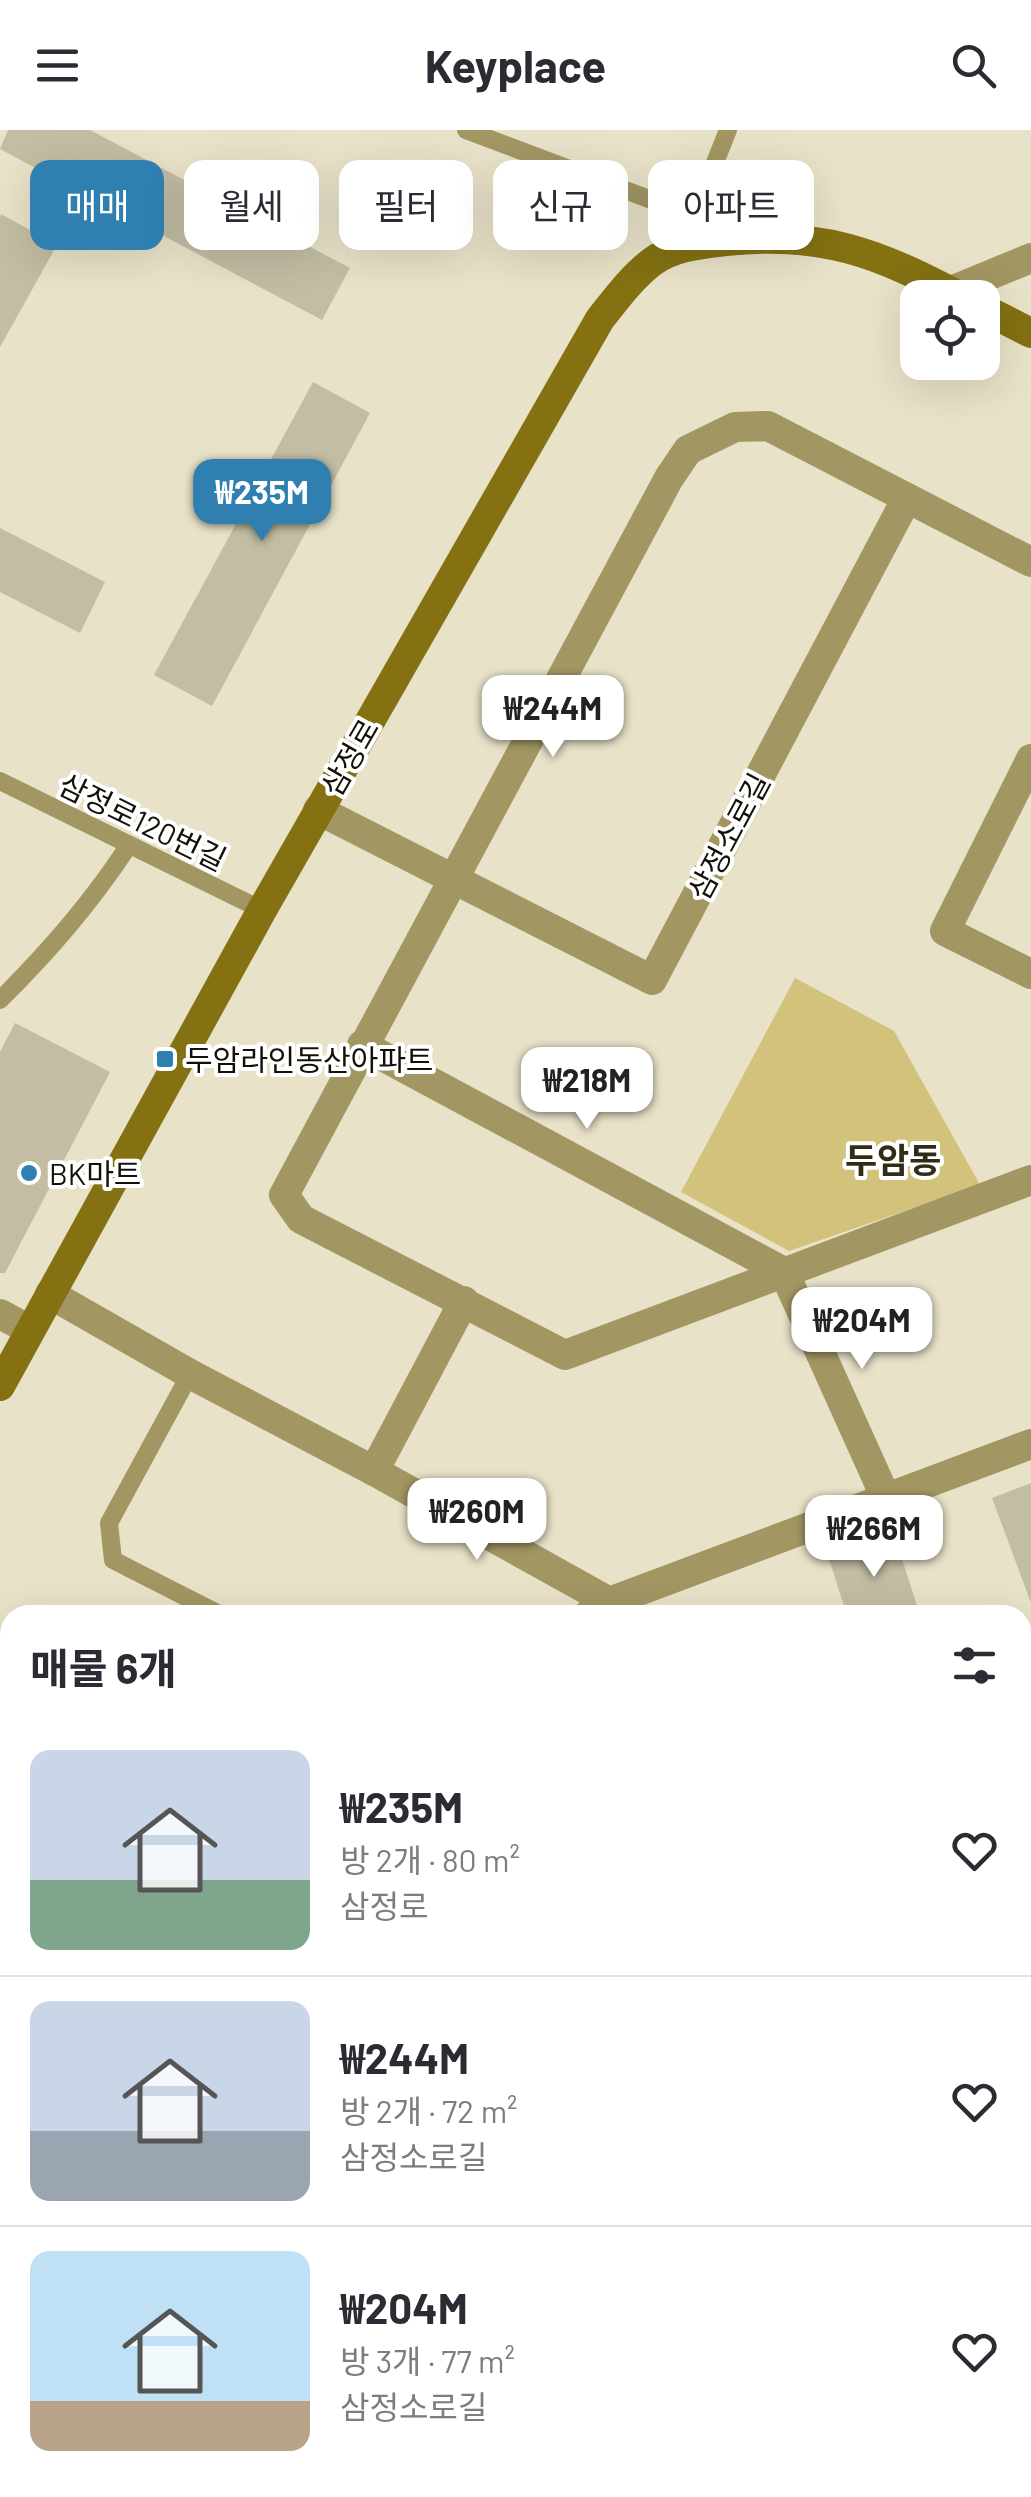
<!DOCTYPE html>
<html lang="ko">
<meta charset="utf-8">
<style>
body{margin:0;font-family:Barlow,"Noto Sans KR",sans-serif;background:#f7f7f7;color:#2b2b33;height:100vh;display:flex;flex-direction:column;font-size:38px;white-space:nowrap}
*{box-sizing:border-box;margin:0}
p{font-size:32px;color:#7c7c81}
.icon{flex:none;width:55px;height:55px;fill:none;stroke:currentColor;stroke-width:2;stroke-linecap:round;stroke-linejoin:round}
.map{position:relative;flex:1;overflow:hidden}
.side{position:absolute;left:0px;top:1475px;width:1032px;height:892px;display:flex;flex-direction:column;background:#fff;border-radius:30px 30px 0 0;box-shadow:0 10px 40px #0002}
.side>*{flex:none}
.guide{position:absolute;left:30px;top:30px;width:972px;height:90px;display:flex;gap:20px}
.fabs{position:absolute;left:900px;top:150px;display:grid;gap:20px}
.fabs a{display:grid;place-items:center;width:100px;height:100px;border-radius:20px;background:#fff;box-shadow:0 10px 40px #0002;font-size:50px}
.price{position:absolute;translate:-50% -85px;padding:0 22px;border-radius:20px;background:#fff;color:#222;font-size:32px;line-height:65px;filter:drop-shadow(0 2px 5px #0008)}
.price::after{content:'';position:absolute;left:50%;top:60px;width:30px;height:22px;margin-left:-15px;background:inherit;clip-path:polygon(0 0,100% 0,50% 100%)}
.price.on{background:#2f7fb0;color:#fff}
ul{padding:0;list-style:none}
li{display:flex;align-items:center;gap:30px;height:250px;padding:0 30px}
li+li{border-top:2px solid #e1e1e2}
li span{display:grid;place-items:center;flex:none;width:280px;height:200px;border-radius:20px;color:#555}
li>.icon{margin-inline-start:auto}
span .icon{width:120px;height:120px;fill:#fffc;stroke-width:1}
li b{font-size:42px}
h2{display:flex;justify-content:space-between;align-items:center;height:120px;padding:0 30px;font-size:42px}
.chip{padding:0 35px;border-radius:20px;background:#fff;box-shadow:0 10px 40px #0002;font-size:35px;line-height:90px}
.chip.on{background:#2f7fb0;color:#fff}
header{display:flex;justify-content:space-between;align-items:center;height:130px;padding:0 30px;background:#fff;font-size:45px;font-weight:700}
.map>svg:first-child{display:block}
</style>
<header><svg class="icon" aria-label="menu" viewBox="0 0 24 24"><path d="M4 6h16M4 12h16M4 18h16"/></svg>Keyplace<svg class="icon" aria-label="search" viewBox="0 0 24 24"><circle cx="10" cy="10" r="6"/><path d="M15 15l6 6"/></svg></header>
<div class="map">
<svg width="1031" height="2367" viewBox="0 0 1031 2367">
<rect width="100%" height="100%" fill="#e8e2c8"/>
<!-- built -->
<polygon fill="#ded7b5" points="1031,1768 1031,2367 1010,2367 989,2358 1022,2358 1022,1786"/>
<!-- green -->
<polygon fill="#d2c27b" points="795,848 894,901 980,1055 789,1121 681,1062"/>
<!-- building -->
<g fill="#c2bda3">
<polygon points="8,0 90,0 350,138 322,190 0,19"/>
<polygon points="1,84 57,115 0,217 0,87"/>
<polygon points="313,252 370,283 212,576 154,545"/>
<polygon points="0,398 105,452 80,503 0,462"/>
<polygon points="15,893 110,942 5,1143 0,1143 0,922"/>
<polygon points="1031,1353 1031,1473 992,1368"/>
<polygon points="894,1404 920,1485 847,1485 828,1426"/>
<polygon points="1031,1500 1031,1563 1022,1541 1022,1503"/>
<polygon points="1031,1886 1031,2036 1022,2032 1022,1903"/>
<polygon points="1031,2291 1031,2320 1022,2316 1022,2308"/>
</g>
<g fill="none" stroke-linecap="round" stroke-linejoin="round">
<!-- lane -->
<g stroke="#a29763" stroke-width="18">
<polyline points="466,0 694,86"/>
<polyline points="681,118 728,0"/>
<polyline points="0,651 262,780"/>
<path d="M0 870C50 820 90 774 129 715"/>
<polyline points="190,1244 109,1393 113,1430 221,1485"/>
</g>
<!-- street -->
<g stroke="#a29763" stroke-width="30">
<polyline points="951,161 1031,128"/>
<polyline points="1031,432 768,296 735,297 688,320 669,348 284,1065 301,1089 565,1225 1031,1050"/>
<polyline points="1031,629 945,801 1031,844"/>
<polyline points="318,680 652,850 907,368"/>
<polyline points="362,915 784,1142 885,1366"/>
<polyline points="50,1164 190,1244 374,1341 633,1485"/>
<polyline points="0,1184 30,1200"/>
<polyline points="374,1341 464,1171"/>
<polyline points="588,1485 609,1472 1031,1314"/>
<polyline points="0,1574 10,1579"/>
<polyline points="1022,1693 1022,1695"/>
<polyline points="0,1961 10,1966"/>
<polyline points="840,2358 860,2367"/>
<polyline points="175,2367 180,2358"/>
</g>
<!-- secondary -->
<g stroke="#837112" stroke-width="30">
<polyline points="982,178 1031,203"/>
<path d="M0 1256 262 780 600 189C616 169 632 147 652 132 673 116 701 114 726 111 823 101 878 123 963 168"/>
</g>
</g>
<!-- markers -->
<g fill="#2f7fb0" stroke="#fff" stroke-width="4">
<rect x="155" y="919" width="20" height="20" rx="5"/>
<circle cx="29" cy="1043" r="10"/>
</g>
<g text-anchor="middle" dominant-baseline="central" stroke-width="8" stroke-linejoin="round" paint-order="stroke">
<!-- street labels -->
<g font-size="30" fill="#121007" stroke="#fff">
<text transform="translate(349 627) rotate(-60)">삼정로</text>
<text transform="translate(143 691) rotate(26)">삼정로120번길</text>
<text transform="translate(728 706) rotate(-62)">삼정소로길</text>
</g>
<!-- poi labels -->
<g font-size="30" fill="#121007" stroke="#fff" text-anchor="start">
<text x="185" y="929">두암라인동산아파트</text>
<text x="49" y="1043">BK마트</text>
</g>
<!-- quarter labels -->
<g font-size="35" font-weight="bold" fill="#302c16" stroke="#fff">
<text x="893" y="1029">두암동</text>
</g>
</g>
</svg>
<div class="fabs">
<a><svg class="icon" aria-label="locate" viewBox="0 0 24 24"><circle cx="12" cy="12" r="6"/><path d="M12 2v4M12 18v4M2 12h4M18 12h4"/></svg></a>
</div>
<b class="price on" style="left:262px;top:414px">₩235M</b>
<b class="price" style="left:553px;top:630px">₩244M</b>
<b class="price" style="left:587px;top:1002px">₩218M</b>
<b class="price" style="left:862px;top:1242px">₩204M</b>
<b class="price" style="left:477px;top:1433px">₩260M</b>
<b class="price" style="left:874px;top:1450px">₩266M</b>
<div class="guide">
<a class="chip on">매매</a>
<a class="chip">월세</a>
<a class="chip">필터</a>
<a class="chip">신규</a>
<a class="chip">아파트</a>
</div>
<section class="side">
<h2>매물 6개<svg class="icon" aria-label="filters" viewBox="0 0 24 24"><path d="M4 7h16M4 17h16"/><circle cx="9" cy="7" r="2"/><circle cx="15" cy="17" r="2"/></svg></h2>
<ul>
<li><span style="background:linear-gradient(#c9d6e8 65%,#7fa58c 0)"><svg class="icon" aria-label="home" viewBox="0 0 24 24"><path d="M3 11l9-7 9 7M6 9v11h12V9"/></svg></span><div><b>₩235M</b><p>방 2개 · 80 m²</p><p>삼정로</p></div><svg class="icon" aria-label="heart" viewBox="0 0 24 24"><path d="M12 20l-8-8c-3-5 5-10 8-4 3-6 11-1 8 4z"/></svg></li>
<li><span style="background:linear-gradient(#c9d6e8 65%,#9aa5b1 0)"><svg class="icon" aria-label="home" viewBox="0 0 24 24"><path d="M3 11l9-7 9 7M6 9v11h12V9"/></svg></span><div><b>₩244M</b><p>방 2개 · 72 m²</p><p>삼정소로길</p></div><svg class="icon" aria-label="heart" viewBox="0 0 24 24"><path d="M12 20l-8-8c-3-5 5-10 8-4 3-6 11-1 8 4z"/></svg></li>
<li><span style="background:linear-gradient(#bfe0f5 75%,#b9a48a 0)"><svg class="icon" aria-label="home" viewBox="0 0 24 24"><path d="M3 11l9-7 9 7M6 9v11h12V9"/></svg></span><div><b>₩204M</b><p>방 3개 · 77 m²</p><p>삼정소로길</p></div><svg class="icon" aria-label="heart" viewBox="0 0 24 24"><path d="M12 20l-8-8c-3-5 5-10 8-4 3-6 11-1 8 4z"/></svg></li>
</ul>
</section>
</div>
